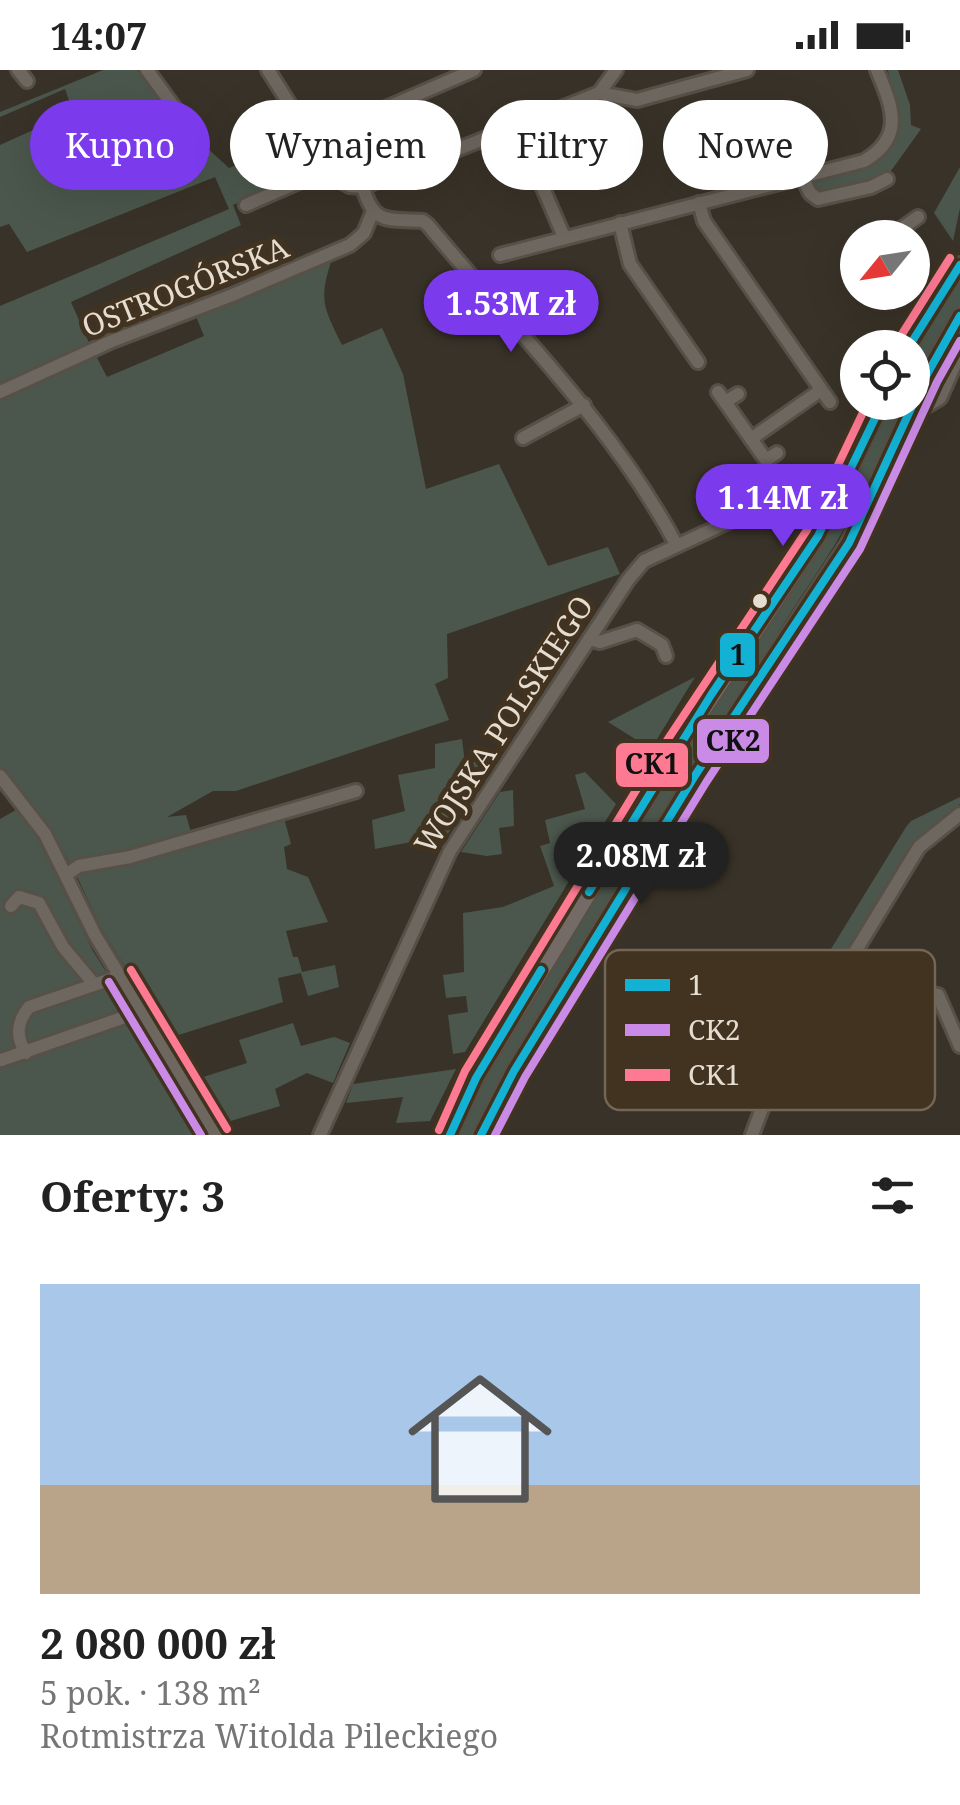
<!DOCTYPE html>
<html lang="pl">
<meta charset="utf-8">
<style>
body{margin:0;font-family:"Noto Serif",serif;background:#f2f2f2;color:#222;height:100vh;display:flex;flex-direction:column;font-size:38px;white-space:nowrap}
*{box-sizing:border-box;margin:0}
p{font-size:32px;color:#767676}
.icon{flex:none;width:55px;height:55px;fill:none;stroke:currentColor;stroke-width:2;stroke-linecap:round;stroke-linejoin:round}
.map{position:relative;height:1065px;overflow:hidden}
.sheet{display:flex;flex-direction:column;background:#fff;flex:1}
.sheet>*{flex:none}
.guide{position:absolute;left:30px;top:30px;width:900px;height:90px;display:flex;gap:20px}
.needle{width:65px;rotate:240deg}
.controls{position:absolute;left:840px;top:150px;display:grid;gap:20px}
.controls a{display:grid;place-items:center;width:90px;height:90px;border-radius:50%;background:#fff;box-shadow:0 10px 40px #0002;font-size:50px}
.price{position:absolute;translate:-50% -85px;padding:0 22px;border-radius:35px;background:#7c3aed;color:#fff;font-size:32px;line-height:65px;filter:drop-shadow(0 2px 5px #0008)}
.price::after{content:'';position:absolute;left:50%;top:60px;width:30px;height:22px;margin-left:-15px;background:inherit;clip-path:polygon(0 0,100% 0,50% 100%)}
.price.on{background:#222;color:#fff}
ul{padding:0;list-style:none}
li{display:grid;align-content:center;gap:20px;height:530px;padding:0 40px}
li span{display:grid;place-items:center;height:310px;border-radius:0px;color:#555}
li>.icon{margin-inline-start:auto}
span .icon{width:180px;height:180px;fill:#fffc;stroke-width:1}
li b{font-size:42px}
h2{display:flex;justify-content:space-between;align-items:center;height:120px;padding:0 40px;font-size:42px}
.tag{padding:0 35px;border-radius:45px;background:#fff;box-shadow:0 10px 40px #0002;font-size:35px;line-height:90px}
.tag.on{background:#7c3aed;color:#fff}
.status{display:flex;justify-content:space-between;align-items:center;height:70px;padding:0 50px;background:#fff;direction:ltr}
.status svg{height:28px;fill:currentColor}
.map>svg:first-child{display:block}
</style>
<div class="status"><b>14:07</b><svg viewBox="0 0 49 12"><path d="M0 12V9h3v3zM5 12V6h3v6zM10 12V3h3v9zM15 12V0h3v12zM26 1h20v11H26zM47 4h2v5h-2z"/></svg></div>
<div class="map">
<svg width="960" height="1065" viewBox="0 0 960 1065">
<rect width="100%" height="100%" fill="#393228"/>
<!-- green -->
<g fill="#4b574c">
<polygon points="103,0 137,0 169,43 229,98 265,83 248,57 289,42 322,96 233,135 241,155 71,232 90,275 0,318 0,236 229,139 215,107 27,182 9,154 0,157 0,75 73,42 65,19 0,47 0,42"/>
<polygon points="888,0 898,0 910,35 911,55 921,59 888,105 819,124 812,116 815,110 859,99 897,50"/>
<polygon points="960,97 960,138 953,171 934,143"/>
<path d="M332 189C318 230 324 238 342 275L382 258 403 304 426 419 499 394 548 496 608 477 620 504 447 564 448 608 435 614 449 650 236 721H213L167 747 186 745 192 766 72 797 52 762H49L0 702V326L95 284 107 307 204 266 195 244Z"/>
<polygon points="960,206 960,236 913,322 913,281"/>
<polygon points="889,333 908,333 868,421 852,413"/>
<polygon points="877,429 879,431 855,479 723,676 518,1011 491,1065 488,1065 517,1008 721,675"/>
<path d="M839 448 843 450 845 457C819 504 785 546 760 594L475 1065H456L479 1015 696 659Z"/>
<polygon points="725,576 728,579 646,708 642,706"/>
<polygon points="695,607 651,679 608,652"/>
<polygon points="462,669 465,693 497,689 447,765 375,779 372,750 405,741 398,705 435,698 435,674"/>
<polygon points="585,702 616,734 465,982 453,984 448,945 468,942 466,926 446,928 443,905 464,902 463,843 503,837 554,816 540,776 550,773 545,750 585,739 575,705"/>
<polygon points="513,720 514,756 499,758 502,784 487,786 461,782 500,722"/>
<polygon points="630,726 633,728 511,928 508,926"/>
<polygon points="960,727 960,734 919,767 784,987 763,993 716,962 717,952 767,983 906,757 911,751"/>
<polygon points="16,740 38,769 93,881 131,941 132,951 137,951 207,1065 0,1065 0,749"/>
<polygon points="283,744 291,774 284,777 287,799 308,807 328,852 286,861 293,887 298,887 302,902 335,895 339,917 308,926 301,903 278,908 283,932 169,968 101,858 74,800"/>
<polygon points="504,931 508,933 463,1009 438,1065 433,1065 454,1017"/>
<polygon points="293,953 301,976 334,967 350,973 333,1013 307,1003 275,1019 280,1036 221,1054 194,1010 247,993 239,970"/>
<polygon points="456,999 430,1051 396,1053 403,1027 346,1033 353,1014"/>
</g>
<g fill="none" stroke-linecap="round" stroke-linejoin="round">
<!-- minor casing -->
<g stroke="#575047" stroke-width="18">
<g id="minor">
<polyline points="18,0 27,11"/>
<polyline points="147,0 174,37"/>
<polyline points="268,0 337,109 350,116 363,117 599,23 616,0"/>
<polyline points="599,23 637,30 747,0"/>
<polyline points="516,55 564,167"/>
<polyline points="314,69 474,0"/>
<polyline points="803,108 810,123 818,129 871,117 887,109"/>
<path d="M363 117C374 157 390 148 423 151L428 155C514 259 612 354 676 474"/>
<polyline points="699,133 704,151 830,332"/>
<polyline points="246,135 331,98"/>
<polyline points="620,153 630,194 698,292"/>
<polyline points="888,168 918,147"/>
<path d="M500 185 864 91C906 67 892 36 877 0"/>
<polyline points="0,322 112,271 230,226 350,175 364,163 373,141"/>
<polyline points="718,322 766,390 777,383"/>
<polyline points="725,332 738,324"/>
<polyline points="914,332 925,337 940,328 960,283"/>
<polyline points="523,368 584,335"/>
<polyline points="751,369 821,320"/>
<polyline points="803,420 833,439 862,447"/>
<polyline points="589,569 600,572 637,560 662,575 666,586"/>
<polyline points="0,706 45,764 95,865 216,1065"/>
<polyline points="67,804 79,796 130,787 356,721"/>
<polyline points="11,836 19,827 39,833 63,877 94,914"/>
<polyline points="851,892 885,916 938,925 960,976"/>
<path d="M26 983C15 966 17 952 29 937L120 906"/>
<polyline points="1,990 142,941"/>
<path d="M320 1065 450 781 628 510 644 491 795 421C824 418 844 423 862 447"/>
<polyline points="752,1065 766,1028 919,777 960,744"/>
</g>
</g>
<!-- major casing -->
<g stroke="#575047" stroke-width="20">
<g id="major">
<polyline points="908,278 931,237 960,195"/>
<polyline points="450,1065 476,1008 671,688 818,466 882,332"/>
<polyline points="481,1065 514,1001 696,704 849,473 926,306 960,246"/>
</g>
</g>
<!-- minor -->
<use href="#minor" stroke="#6d675f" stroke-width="12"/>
<!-- major -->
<use href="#major" stroke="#756b66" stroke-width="15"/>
<!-- bus-1 casing -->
<g stroke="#413320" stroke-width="15">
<g id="bus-1">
<polyline points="908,278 960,195"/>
<polyline points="589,822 711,625 818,466 877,344"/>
<polyline points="450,1065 476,1008 541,900"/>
<polyline points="481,1065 514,1001 696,704 849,473 926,306 960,246"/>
</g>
</g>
<!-- bus-2 casing -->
<g stroke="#413320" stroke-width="15">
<g id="bus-2">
<polyline points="109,912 201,1065"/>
<polyline points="495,1065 525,1007 707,711 860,479 937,312 960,271"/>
</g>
</g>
<!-- bus-3 casing -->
<g stroke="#413320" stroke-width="15">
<g id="bus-3">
<polyline points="897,272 950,188"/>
<polyline points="131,900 227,1059"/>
<polyline points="439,1060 465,1001 660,681 807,460 868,332"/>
</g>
</g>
<!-- bus-1 -->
<use href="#bus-1" stroke="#13b2d5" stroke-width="8"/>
<!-- bus-2 -->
<use href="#bus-2" stroke="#ca8be6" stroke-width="8"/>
<!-- bus-3 -->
<use href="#bus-3" stroke="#fe7a93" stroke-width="8"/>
</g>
<!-- markers -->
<circle fill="#e6ddd1" stroke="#413320" stroke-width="4" cx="760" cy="531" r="9"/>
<g text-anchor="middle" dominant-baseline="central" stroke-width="10" stroke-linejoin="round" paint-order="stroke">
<!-- street labels -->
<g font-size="30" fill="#e6ddd1" stroke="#413320">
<text transform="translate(185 216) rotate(-22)">OSTROGÓRSKA</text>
<text transform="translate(503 654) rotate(-57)">WOJSKA POLSKIEGO</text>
</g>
</g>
<!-- legend -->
<rect x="605" y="880" width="330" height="160" rx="15" fill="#413320" stroke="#736655" stroke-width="2.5"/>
<rect x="625" y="909" width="45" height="12" fill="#13b2d5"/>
<rect x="625" y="954" width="45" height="12" fill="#ca8be6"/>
<rect x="625" y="999" width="45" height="12" fill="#fe7a93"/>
<g font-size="28" fill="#e6ddd1">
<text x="688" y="925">1</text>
<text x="688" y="970">CK2</text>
<text x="688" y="1015">CK1</text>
</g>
<g stroke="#413320" stroke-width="4">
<rect x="718" y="561" width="39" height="48" rx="10" fill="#13b2d5"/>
<rect x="695" y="647" width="76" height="48" rx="10" fill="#ca8be6"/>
<rect x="614" y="671" width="76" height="48" rx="10" fill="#fe7a93"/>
</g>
<g font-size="28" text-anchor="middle" font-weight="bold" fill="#111">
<text x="738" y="595">1</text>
<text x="733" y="681">CK2</text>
<text x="652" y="704">CK1</text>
</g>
</svg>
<div class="controls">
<a><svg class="needle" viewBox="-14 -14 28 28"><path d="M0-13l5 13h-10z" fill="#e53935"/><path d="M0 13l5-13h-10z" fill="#767676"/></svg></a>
<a><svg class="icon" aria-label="locate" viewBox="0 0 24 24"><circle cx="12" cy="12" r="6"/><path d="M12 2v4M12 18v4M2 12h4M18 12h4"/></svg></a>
</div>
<b class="price" style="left:511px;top:285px">1.53M zł</b>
<b class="price" style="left:783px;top:479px">1.14M zł</b>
<b class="price on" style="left:641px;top:837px">2.08M zł</b>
<div class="guide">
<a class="tag on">Kupno</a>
<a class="tag">Wynajem</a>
<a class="tag">Filtry</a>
<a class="tag">Nowe</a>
</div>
</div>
<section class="sheet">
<h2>Oferty: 3<svg class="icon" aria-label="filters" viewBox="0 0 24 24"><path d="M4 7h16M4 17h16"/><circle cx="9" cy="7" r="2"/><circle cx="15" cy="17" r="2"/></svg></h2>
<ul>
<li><span style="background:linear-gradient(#a9c7e8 65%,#b9a48a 0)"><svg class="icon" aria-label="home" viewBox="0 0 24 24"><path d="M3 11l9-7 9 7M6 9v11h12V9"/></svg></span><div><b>2 080 000 zł</b><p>5 pok. · 138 m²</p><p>Rotmistrza Witolda Pileckiego</p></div></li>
</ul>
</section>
